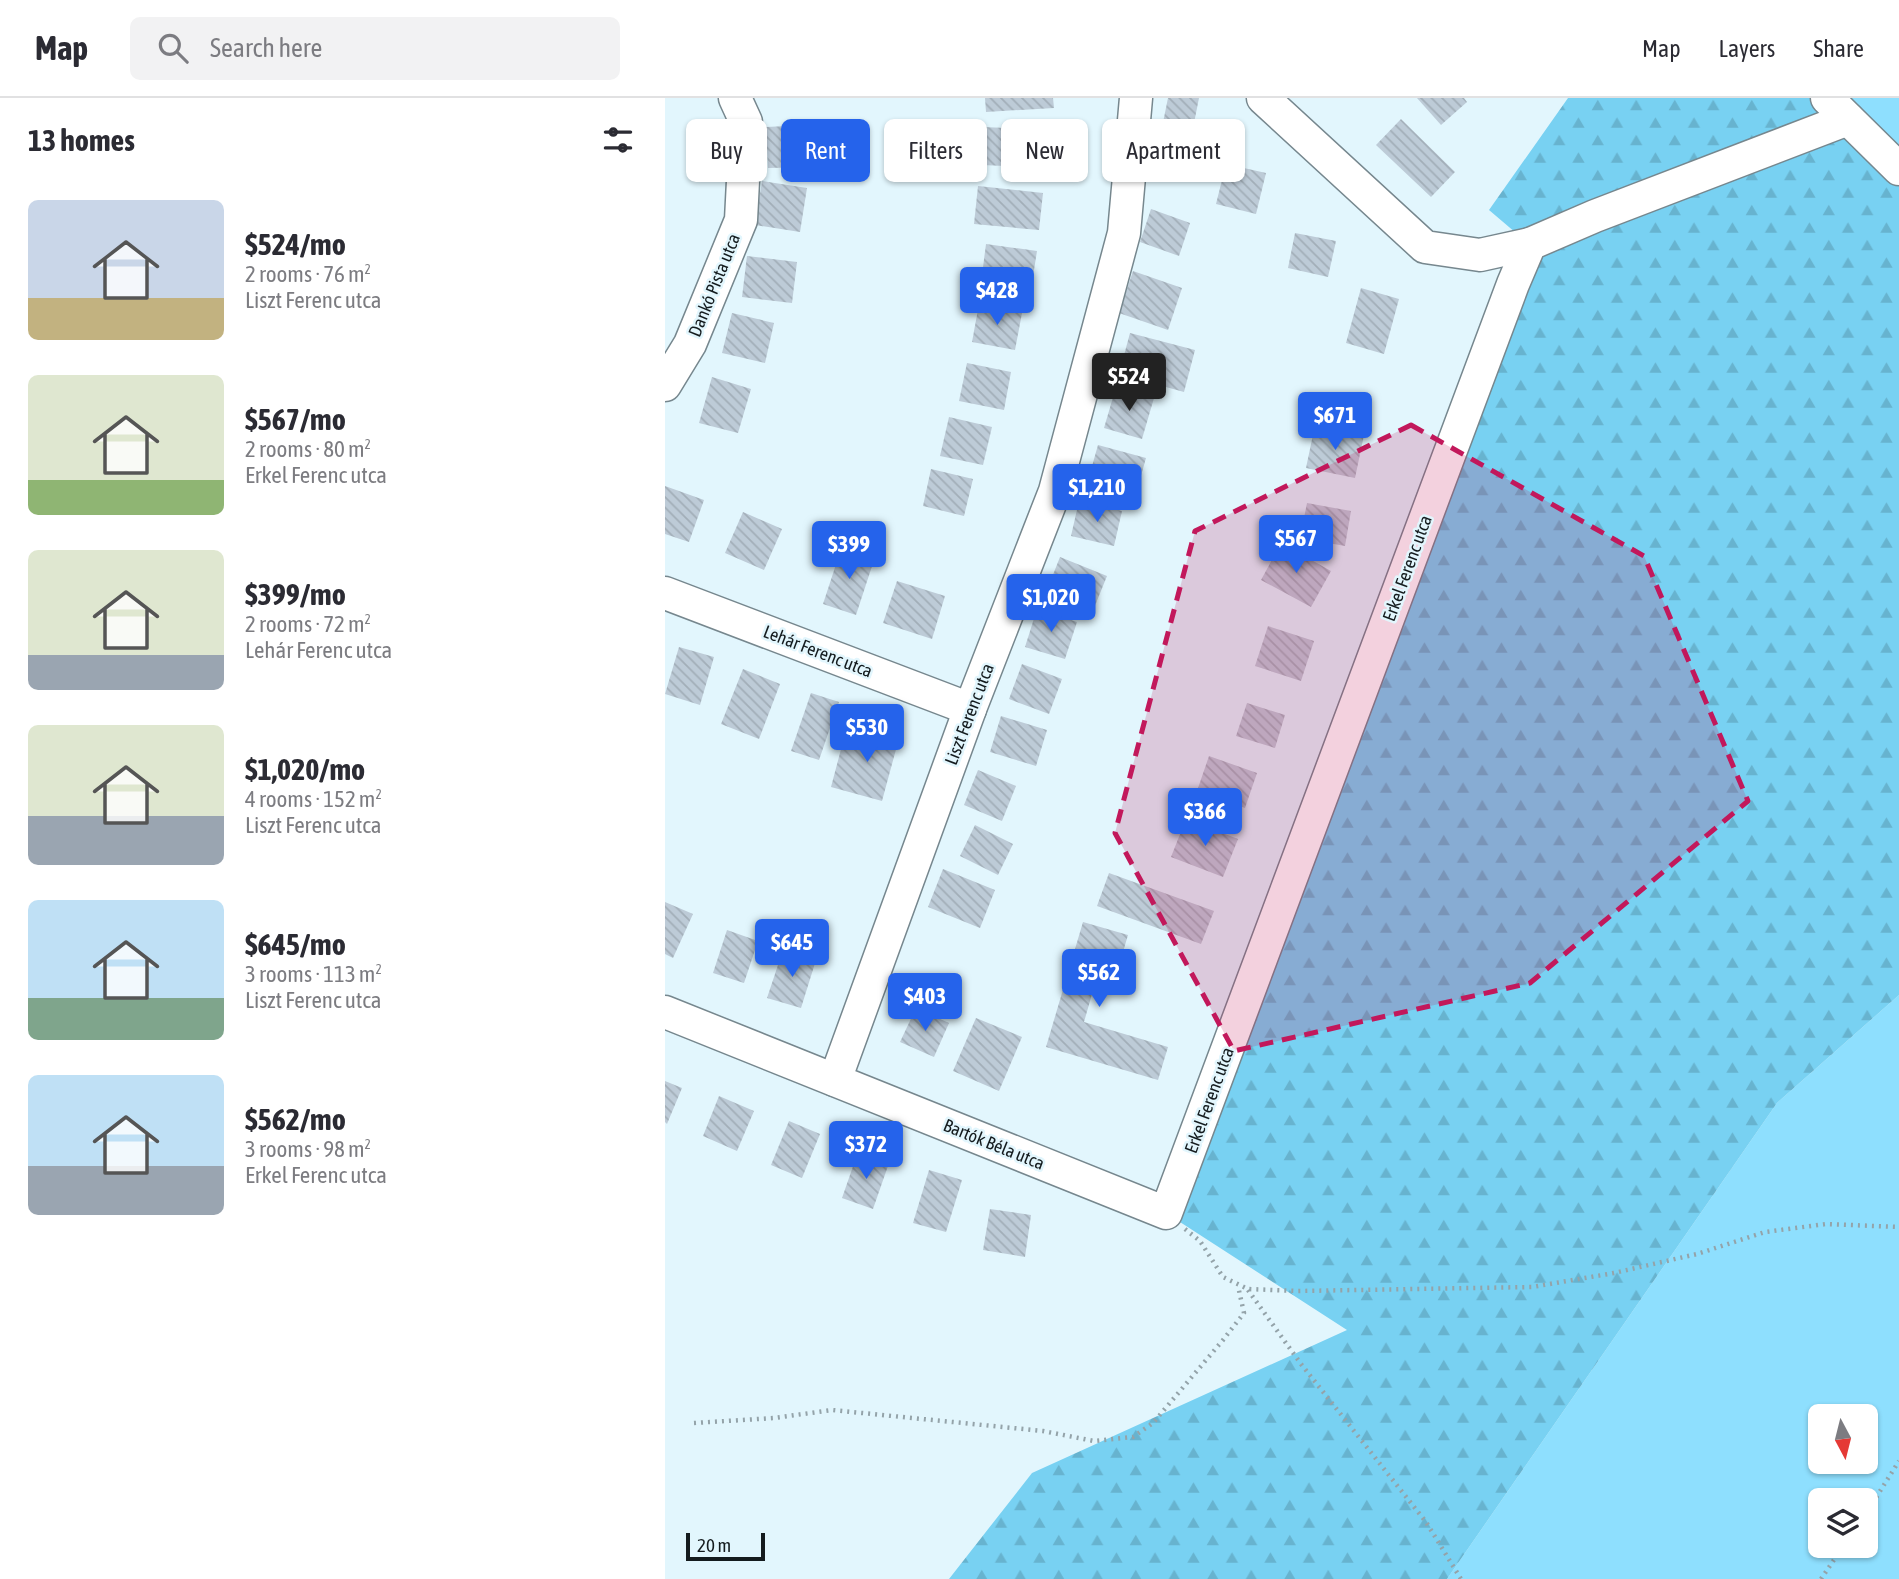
<!DOCTYPE html>
<meta charset="utf-8">
<style>
body{margin:0;font-family:"Asap Condensed",sans-serif;background:#f2f2f3;color:#2b2b33;height:100vh;display:flex;flex-direction:column;font-size:26px;white-space:nowrap}
*{box-sizing:border-box;margin:0}
p{font-size:23px;color:#7c7c81}
.icon{flex:none;width:38px;height:38px;fill:none;stroke:currentColor;stroke-width:2;stroke-linecap:round;stroke-linejoin:round}
.map{position:relative;flex:1;overflow:hidden}
.drawer{display:flex;flex-direction:column;background:#fff;width:665px}
.drawer>*{flex:none}
.banner{position:absolute;left:21px;top:21px;width:665px;height:63px;display:flex;gap:14px}
.needle{width:46px;rotate:173deg}
.controls{position:absolute;left:1143px;top:1306px;display:grid;gap:14px}
.controls a{display:grid;place-items:center;width:70px;height:70px;border-radius:10px;background:#fff;box-shadow:0 2px 5px #0004;font-size:35px}
.scale{position:absolute;left:21px;bottom:18px;width:79px;box-sizing:border-box;padding-left:7px;border:4px solid #141b1e;border-top:0;font-size:19px;line-height:24px;white-space:nowrap;color:#141b1e;-webkit-text-stroke:5px #e2f6fd;paint-order:stroke}
.price{position:absolute;translate:-50% -60px;padding:0 16px;border-radius:7px;background:#2563eb;color:#fff;font-size:23px;line-height:46px;filter:drop-shadow(0 2px 4px #0008)}
.price::after{content:'';position:absolute;left:50%;top:42px;width:21px;height:16px;margin-left:-10px;background:inherit;clip-path:polygon(0 0,100% 0,50% 100%)}
.price.on{background:#222;color:#fff}
ul{padding:0;list-style:none}
li{display:flex;align-items:center;gap:21px;height:175px;padding:0 28px}
li span{display:grid;place-items:center;flex:none;width:196px;height:140px;border-radius:10px;color:#555}
li>.icon{margin-inline-start:auto}
span .icon{width:84px;height:84px;fill:#fffc;stroke-width:1}
li b{font-size:30px}
h2{display:flex;justify-content:space-between;align-items:center;height:84px;padding:0 28px;font-size:30px}
.tag{padding:0 24px;border-radius:10px;background:#fff;box-shadow:0 2px 5px #0004;font-size:24px;line-height:63px}
.tag.on{background:#2563eb;color:#fff}
header{display:flex;align-items:center;gap:42px;box-sizing:border-box;height:98px;padding:0 35px;background:#fff;border-bottom:2px solid #e1e1e2}
header strong{font-size:33px}
nav{display:flex;gap:38px;margin-inline-start:auto;font-size:24px}
.search{width:490px;height:63px;background:#f2f2f3;display:flex;align-items:center;gap:18px;box-sizing:border-box;padding:0 24px;border-radius:10px;color:#7c7c81;font-size:26px}
main{display:flex;flex:1;min-height:0}
.map>svg:first-child{display:block}
</style>
<header>
<strong>Map</strong>
<div class="search"><svg class="icon" aria-label="search" viewBox="0 0 24 24"><circle cx="10" cy="10" r="6"/><path d="M15 15l6 6"/></svg>Search here</div>
<nav><a>Map</a><a>Layers</a><a>Share</a></nav>
</header>
<main>
<section class="drawer">
<h2>13 homes<svg class="icon" aria-label="filters" viewBox="0 0 24 24"><path d="M4 7h16M4 17h16"/><circle cx="9" cy="7" r="2"/><circle cx="15" cy="17" r="2"/></svg></h2>
<ul>
<li><span style="background:linear-gradient(#c9d6e8 70%,#c2b280 0)"><svg class="icon" aria-label="home" viewBox="0 0 24 24"><path d="M3 11l9-7 9 7M6 9v11h12V9"/></svg></span><div><b>$524/mo</b><p>2 rooms · 76 m²</p><p>Liszt Ferenc utca</p></div></li>
<li><span style="background:linear-gradient(#dfe7d0 75%,#8fb573 0)"><svg class="icon" aria-label="home" viewBox="0 0 24 24"><path d="M3 11l9-7 9 7M6 9v11h12V9"/></svg></span><div><b>$567/mo</b><p>2 rooms · 80 m²</p><p>Erkel Ferenc utca</p></div></li>
<li><span style="background:linear-gradient(#dfe7d0 75%,#9aa5b1 0)"><svg class="icon" aria-label="home" viewBox="0 0 24 24"><path d="M3 11l9-7 9 7M6 9v11h12V9"/></svg></span><div><b>$399/mo</b><p>2 rooms · 72 m²</p><p>Lehár Ferenc utca</p></div></li>
<li><span style="background:linear-gradient(#dfe7d0 65%,#9aa5b1 0)"><svg class="icon" aria-label="home" viewBox="0 0 24 24"><path d="M3 11l9-7 9 7M6 9v11h12V9"/></svg></span><div><b>$1,020/mo</b><p>4 rooms · 152 m²</p><p>Liszt Ferenc utca</p></div></li>
<li><span style="background:linear-gradient(#bfe0f5 70%,#7fa58c 0)"><svg class="icon" aria-label="home" viewBox="0 0 24 24"><path d="M3 11l9-7 9 7M6 9v11h12V9"/></svg></span><div><b>$645/mo</b><p>3 rooms · 113 m²</p><p>Liszt Ferenc utca</p></div></li>
<li><span style="background:linear-gradient(#bfe0f5 65%,#9aa5b1 0)"><svg class="icon" aria-label="home" viewBox="0 0 24 24"><path d="M3 11l9-7 9 7M6 9v11h12V9"/></svg></span><div><b>$562/mo</b><p>3 rooms · 98 m²</p><p>Erkel Ferenc utca</p></div></li>
</ul>
</section>
<div class="map">
<svg width="1234" height="1481" viewBox="0 0 1234 1481">
<defs>
<pattern id="forest-firs" width="22" height="20" patternUnits="userSpaceOnUse" patternTransform="scale(1.75)"><rect width="22" height="20" fill="#78d1f2"/><path d="M5 1l3.5 6h-7zM16 11l3.5 6h-7z" fill="#67b3cf"/></pattern>
<pattern id="building-back-hatch" width="6" height="6" patternUnits="userSpaceOnUse" patternTransform="scale(1.75)"><rect width="6" height="6" fill="#bdcbd7"/><path d="M-1 5l2 2M0 0l6 6M5-1l2 2" fill="none" stroke="#a2aeb8"/></pattern>
</defs>
<rect width="100%" height="100%" fill="#e2f6fd"/>
<!-- grass -->
<g fill="#8edffe" fill-rule="evenodd">
<polygon points="1161,0 1234,0 1234,71"/>
<path d="M1234 897V1481H782L1112 1005ZM1155 1318H1200V1363H1155ZM1155 1402H1200V1447H1155Z"/>
</g>
<!-- forest -->
<polygon fill="url(#forest-firs)" points="903,0 1161,0 1234,73 1234,897 1112,1005 782,1481 284,1481 367,1375 682,1232 501,1115 865,147 824,112"/>
<!-- building -->
<g fill="url(#building-back-hatch)">
<polygon points="320,0 388,0 389,10 321,14"/>
<polygon points="503,0 534,0 523,55 493,49"/>
<polygon points="752,0 799,0 802,4 776,27"/>
<polygon points="736,21 790,74 766,99 711,47"/>
<polygon points="144,27 146,69 103,70 101,29"/>
<polygon points="318,29 392,32 391,70 316,67"/>
<polygon points="561,66 601,75 591,116 551,106"/>
<polygon points="97,83 142,90 135,134 90,127"/>
<polygon points="313,88 378,95 374,132 309,126"/>
<polygon points="486,111 525,125 514,158 475,144"/>
<polygon points="630,135 671,143 663,179 623,170"/>
<polygon points="321,146 372,153 366,191 316,185"/>
<polygon points="82,158 132,164 127,205 77,199"/>
<polygon points="468,173 517,190 503,232 454,215"/>
<polygon points="696,190 734,201 719,256 681,245"/>
<polygon points="314,206 357,215 350,252 307,244"/>
<polygon points="67,215 109,225 100,265 57,255"/>
<polygon points="465,235 530,252 519,294 454,276"/>
<polygon points="302,265 346,274 339,312 294,303"/>
<polygon points="47,279 86,291 73,335 34,325"/>
<polygon points="451,289 489,300 477,341 439,330"/>
<polygon points="284,319 327,329 318,367 275,358"/>
<polygon points="650,327 699,337 690,380 641,370"/>
<polygon points="433,347 481,360 470,399 422,386"/>
<polygon points="266,371 308,381 299,418 258,408"/>
<polygon points="0,388 39,402 24,444 0,436"/>
<polygon points="414,403 457,413 449,448 406,438"/>
<polygon points="642,405 686,413 680,448 635,440"/>
<polygon points="78,414 117,431 99,472 60,455"/>
<polygon points="616,445 666,473 646,509 596,482"/>
<polygon points="177,448 210,459 191,517 158,506"/>
<polygon points="395,459 442,478 427,515 380,497"/>
<polygon points="232,483 280,498 267,541 218,525"/>
<polygon points="372,511 412,524 400,561 360,549"/>
<polygon points="603,528 649,543 636,583 590,568"/>
<polygon points="14,549 49,559 35,607 0,596"/>
<polygon points="357,566 397,581 384,616 344,601"/>
<polygon points="78,571 115,586 94,641 56,626"/>
<polygon points="146,595 174,604 154,662 126,653"/>
<polygon points="582,605 620,617 610,650 571,638"/>
<polygon points="336,618 382,632 371,668 325,654"/>
<polygon points="209,626 236,633 217,703 166,689 179,640 203,647"/>
<polygon points="544,658 592,675 580,710 532,693"/>
<polygon points="313,672 351,688 337,723 299,707"/>
<polygon points="521,721 573,741 558,779 506,759"/>
<polygon points="310,727 348,746 333,777 295,758"/>
<polygon points="278,771 330,792 315,830 263,809"/>
<polygon points="444,775 549,813 536,846 432,808"/>
<polygon points="0,804 28,816 8,860 0,856"/>
<polygon points="418,824 463,837 446,894 429,889 419,924 503,949 493,982 381,949"/>
<polygon points="62,832 93,843 79,885 48,875"/>
<polygon points="118,852 151,862 136,910 102,900"/>
<polygon points="251,910 284,925 269,959 235,944"/>
<polygon points="311,920 357,939 334,993 288,973"/>
<polygon points="0,983 17,990 2,1026 0,1024"/>
<polygon points="54,998 89,1013 72,1053 38,1038"/>
<polygon points="124,1023 155,1036 137,1080 106,1067"/>
<polygon points="193,1054 224,1065 208,1111 177,1100"/>
<polygon points="264,1072 297,1082 281,1134 248,1125"/>
<polygon points="325,1111 366,1117 360,1159 318,1152"/>
</g>
<g fill="none" stroke-linecap="round" stroke-linejoin="round">
<!-- minor casing -->
<g stroke="#76878e" stroke-width="35">
<g id="minor">
<polyline points="598,0 760,149 815,157 865,146"/>
<polyline points="1162,0 1234,71"/>
<polyline points="0,287 25,246 76,122 81,24 70,0"/>
<polyline points="0,495 305,611"/>
<polyline points="0,914 501,1115 848,186 865,146 930,118 1183,21"/>
<polyline points="170,982 305,611 390,393 459,135 471,0"/>
</g>
</g>
<!-- path -->
<g stroke="#94a3a9" stroke-width="4.5" stroke-dasharray="2 5" stroke-linecap="butt">
<polyline points="520,1131 535,1143 558,1179 583,1191 633,1193 867,1189 949,1175 1032,1156 1100,1134 1161,1126 1234,1129"/>
<polyline points="583,1192 636,1266 761,1424 796,1481"/>
<polyline points="29,1325 109,1320 167,1312 378,1333 429,1343 468,1339 488,1325 558,1242 579,1215 573,1188"/>
<polyline points="1200,1417 1234,1363"/>
<polyline points="1156,1481 1179,1447"/>
</g>
<!-- minor -->
<use href="#minor" stroke="#fff" stroke-width="32"/>
</g>
<!-- marked area -->
<path fill="#c2185b" fill-opacity="0.2" stroke="#c2185b" stroke-width="5" stroke-dasharray="14 9" stroke-linejoin="round" d="M746 327 979 458 1083 703 865 885 569 953 450 735 530 433Z"/>
<g text-anchor="middle" dominant-baseline="central" stroke-width="5" stroke-linejoin="round" paint-order="stroke">
<!-- street labels -->
<g font-size="18" fill="#141b1e" stroke="#e2f6fd">
<text transform="translate(49 187) rotate(-68)">Dankó Pista utca</text>
<text transform="translate(742 470) rotate(-70)">Erkel Ferenc utca</text>
<text transform="translate(153 553) rotate(21)">Lehár Ferenc utca</text>
<text transform="translate(304 616) rotate(-69)">Liszt Ferenc utca</text>
<text transform="translate(544 1002) rotate(-70)">Erkel Ferenc utca</text>
<text transform="translate(329 1046) rotate(22)">Bartók Béla utca</text>
</g>
</g>
</svg>
<div class="controls">
<a><svg class="needle" viewBox="-14 -14 28 28"><path d="M0-13l5 13h-10z" fill="#e53935"/><path d="M0 13l5-13h-10z" fill="#7c7c81"/></svg></a>
<a><svg class="icon" aria-label="layers" viewBox="0 0 24 24"><path d="M12 4l9 5-9 5-9-5zM3 14l9 5 9-5"/></svg></a>
</div>
<div class="scale">20 m</div>
<b class="price" style="left:332px;top:229px">$428</b>
<b class="price on" style="left:464px;top:315px">$524</b>
<b class="price" style="left:670px;top:354px">$671</b>
<b class="price" style="left:432px;top:426px">$1,210</b>
<b class="price" style="left:631px;top:477px">$567</b>
<b class="price" style="left:184px;top:483px">$399</b>
<b class="price" style="left:386px;top:536px">$1,020</b>
<b class="price" style="left:202px;top:666px">$530</b>
<b class="price" style="left:540px;top:750px">$366</b>
<b class="price" style="left:127px;top:881px">$645</b>
<b class="price" style="left:434px;top:911px">$562</b>
<b class="price" style="left:260px;top:935px">$403</b>
<b class="price" style="left:201px;top:1083px">$372</b>
<div class="banner">
<a class="tag">Buy</a>
<a class="tag on">Rent</a>
<a class="tag">Filters</a>
<a class="tag">New</a>
<a class="tag">Apartment</a>
</div>
</div>
</main>
